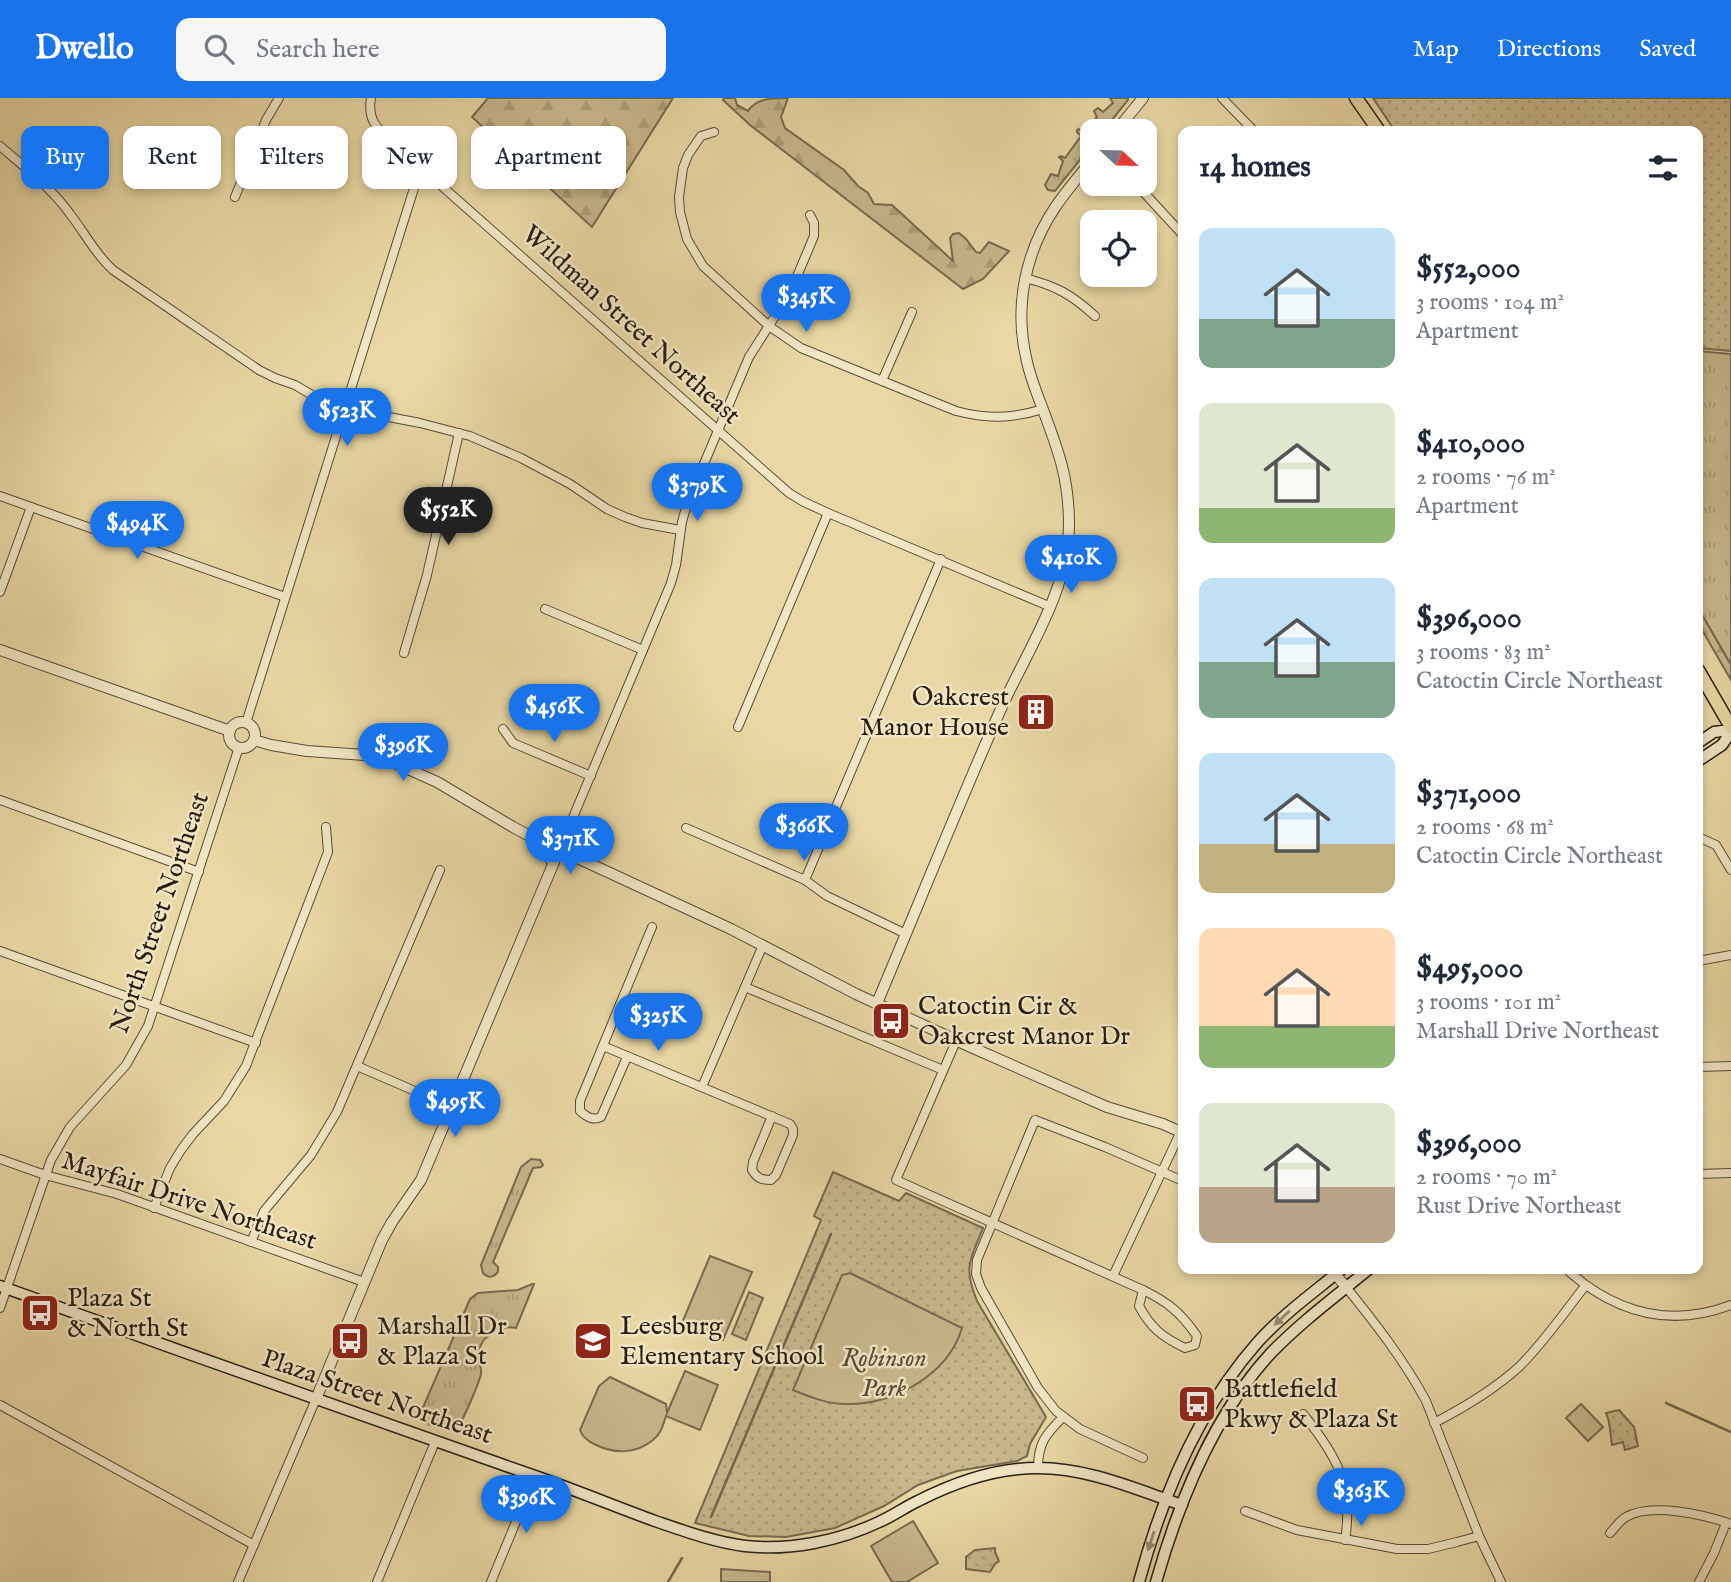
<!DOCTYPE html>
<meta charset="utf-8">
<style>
body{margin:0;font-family:"IM FELL English",serif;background:#f6f6f7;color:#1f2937;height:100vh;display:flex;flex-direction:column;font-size:26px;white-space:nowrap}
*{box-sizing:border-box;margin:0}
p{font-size:23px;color:#747a83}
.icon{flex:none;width:38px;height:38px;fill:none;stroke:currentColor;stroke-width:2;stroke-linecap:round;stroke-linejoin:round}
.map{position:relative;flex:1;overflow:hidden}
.drawer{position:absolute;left:1178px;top:28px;width:525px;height:1148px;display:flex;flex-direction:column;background:#fff;border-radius:14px;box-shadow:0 4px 10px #0003}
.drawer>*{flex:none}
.top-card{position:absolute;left:21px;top:28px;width:665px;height:63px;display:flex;gap:14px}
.needle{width:46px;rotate:112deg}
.controls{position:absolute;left:1080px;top:21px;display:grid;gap:14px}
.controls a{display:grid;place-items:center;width:77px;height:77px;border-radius:14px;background:#fff;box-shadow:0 4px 10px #0003;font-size:35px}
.price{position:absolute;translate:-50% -60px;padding:0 16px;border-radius:24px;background:#1a73e8;color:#fff;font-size:23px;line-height:46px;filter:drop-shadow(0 2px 4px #0008)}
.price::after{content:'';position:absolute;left:50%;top:42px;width:21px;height:16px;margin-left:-10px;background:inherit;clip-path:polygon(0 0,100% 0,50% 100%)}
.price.selected{background:#222;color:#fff}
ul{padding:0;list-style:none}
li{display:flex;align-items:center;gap:21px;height:175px;padding:0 21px}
li span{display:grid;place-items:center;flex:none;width:196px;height:140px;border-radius:14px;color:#555}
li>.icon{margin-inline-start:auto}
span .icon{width:84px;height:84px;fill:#fffc;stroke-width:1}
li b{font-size:30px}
h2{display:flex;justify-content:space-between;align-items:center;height:84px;padding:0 21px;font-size:30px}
.pill{padding:0 24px;border-radius:14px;background:#fff;box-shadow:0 4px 10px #0003;font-size:24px;line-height:63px}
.pill.selected{background:#1a73e8;color:#fff}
header{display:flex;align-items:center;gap:42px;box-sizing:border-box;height:98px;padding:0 35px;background:#1a73e8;color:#fff}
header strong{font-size:33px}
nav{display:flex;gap:38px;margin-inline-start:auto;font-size:24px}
.search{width:490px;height:63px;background:#f6f6f7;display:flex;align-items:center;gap:18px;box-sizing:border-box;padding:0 24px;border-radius:14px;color:#747a83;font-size:26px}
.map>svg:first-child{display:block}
</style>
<header>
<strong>Dwello</strong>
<div class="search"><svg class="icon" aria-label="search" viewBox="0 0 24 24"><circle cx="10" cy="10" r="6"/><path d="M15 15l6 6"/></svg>Search here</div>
<nav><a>Map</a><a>Directions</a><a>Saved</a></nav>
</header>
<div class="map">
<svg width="1731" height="1484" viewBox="0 0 1731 1484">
<defs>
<pattern id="grass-tufts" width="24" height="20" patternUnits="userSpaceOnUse" patternTransform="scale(1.75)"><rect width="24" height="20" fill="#c8b88c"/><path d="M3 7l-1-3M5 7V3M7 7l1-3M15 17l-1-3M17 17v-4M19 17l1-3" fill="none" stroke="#ac9e78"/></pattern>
<pattern id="forest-firs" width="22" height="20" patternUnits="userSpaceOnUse" patternTransform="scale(1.75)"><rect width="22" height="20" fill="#c8b88c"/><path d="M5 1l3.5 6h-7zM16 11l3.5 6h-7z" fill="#ac9e78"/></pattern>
<pattern id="park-dots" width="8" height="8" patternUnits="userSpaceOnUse" patternTransform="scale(1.75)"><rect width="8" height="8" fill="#c8b88c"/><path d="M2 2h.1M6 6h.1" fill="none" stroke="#ac9e78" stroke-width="1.8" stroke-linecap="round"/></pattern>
</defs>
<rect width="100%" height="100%" fill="#e9d8a5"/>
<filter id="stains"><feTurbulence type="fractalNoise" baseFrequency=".00286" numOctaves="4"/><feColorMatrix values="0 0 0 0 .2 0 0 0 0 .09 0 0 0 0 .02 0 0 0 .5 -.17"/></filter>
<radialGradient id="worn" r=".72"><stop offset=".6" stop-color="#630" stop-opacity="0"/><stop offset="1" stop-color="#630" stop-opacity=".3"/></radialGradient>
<!-- grass -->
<g fill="url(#grass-tufts)" stroke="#786a50" stroke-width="2">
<polygon points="1110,0 1128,0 1128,2 1103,33 1092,33 1092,47 1055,93 1048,92 1045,87 1051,76 1058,78 1063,63 1059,59 1061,58 1065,60 1081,38 1077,34 1077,32 1079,31 1084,35 1097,19 1094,13 1098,10 1103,14 1113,5"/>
<polygon points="1698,253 1731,256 1731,567 1698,510"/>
<path d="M531 1061 540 1062 543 1067 541 1069 533 1070 493 1164 498 1169V1174C493 1180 488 1180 483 1175L481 1167 521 1069Z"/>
<path d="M532 1186H534L516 1230C497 1226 478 1240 478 1260 479 1266 482 1270 481 1276 479 1285 464 1320 459 1327 456 1330 453 1331 450 1333L430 1327 421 1320V1314L470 1201 478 1195 518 1192Z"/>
</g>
<!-- forest -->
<g fill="url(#forest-firs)" stroke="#786a50" stroke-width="2">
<polygon points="488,0 673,0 592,129 472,19"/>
<path d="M724 0H735L737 7 748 13C756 0 773 0 788 0L781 19 785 30 844 72 858 88 868 95 874 106 892 107 953 163 950 140 953 136 959 135 966 141 976 154 980 155 989 144 1009 153 983 181 963 191 750 27 723 2Z"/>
<polygon points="1698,510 1731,567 1731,582 1698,525"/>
</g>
<!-- park -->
<g fill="url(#park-dots)" stroke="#786a50" stroke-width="2">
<polygon points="1373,0 1731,0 1731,253 1698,250 1698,33 1395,33"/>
<path d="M833 1074 899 1103 906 1095 983 1130C970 1162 963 1169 977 1203L1046 1319 1030 1346 1027 1358 1017 1363 957 1373 918 1387 884 1408 835 1430 786 1439 749 1438 695 1425 821 1122 814 1118Z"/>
<polygon points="749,1194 763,1200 746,1242 732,1236"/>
<path d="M1619 1312 1634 1329 1638 1348 1625 1352 1623 1344 1612 1347C1610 1335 1611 1326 1606 1315Z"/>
<polygon points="995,1450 995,1454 999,1463 995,1466 990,1474 966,1471 966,1459 975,1452"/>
</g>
<!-- garden -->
<g fill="#c8b88c" stroke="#786a50" stroke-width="2">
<polygon points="710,1158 752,1174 723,1242 682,1225"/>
<path d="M850 1175 962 1230C948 1277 892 1308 846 1306 827 1306 810 1299 793 1292L842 1177Z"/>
<path d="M685 1273 718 1287 700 1332 666 1318C663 1327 661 1336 653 1342 636 1356 615 1356 596 1347 589 1344 583 1340 580 1332L599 1288 610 1279 666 1306 667 1315Z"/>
<polygon points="1581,1306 1603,1329 1588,1343 1566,1320"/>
<polygon points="913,1423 938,1465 907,1484 892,1484 871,1448"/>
<polygon points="721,1471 770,1474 770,1484 721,1484"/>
</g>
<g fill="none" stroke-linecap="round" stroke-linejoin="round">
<!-- stream -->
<g stroke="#74674d" stroke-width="2.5">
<polyline points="1666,1305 1731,1334"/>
<polyline points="711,1419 831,1136"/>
<polyline points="668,1484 682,1460"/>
</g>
<!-- minor casing -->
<g stroke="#584c38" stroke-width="10">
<g id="minor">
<path d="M371 0C367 24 378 30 393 45L789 395 804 404 828 415 1051 509"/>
<polyline points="1222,0 1254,33"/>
<path d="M714 34 701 38 688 57 683 70 679 99 680 114 687 141 703 168 769 228 801 250 956 313C987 321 1011 321 1043 311"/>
<path d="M0 48C24 69 51 89 70 116 85 135 95 156 113 172L259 272 275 280 295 287 329 307 343 312 368 315 420 325 470 338 521 360 570 386 607 411 625 419 642 425 680 432"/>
<polyline points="1136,86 1183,137"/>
<polyline points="235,99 266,22 279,0"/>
<path d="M1025 180C1056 188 1071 196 1095 218"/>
<polyline points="882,283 912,214"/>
<polyline points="0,398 285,499"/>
<polyline points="0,494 31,409"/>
<polyline points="545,511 643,552"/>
<polyline points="404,555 427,477 459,335"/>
<polyline points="246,625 421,68"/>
<polyline points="738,629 828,415"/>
<polyline points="503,631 513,645 591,678"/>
<polyline points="0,702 199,774"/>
<polyline points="686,730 805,782 827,798 906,836"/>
<polyline points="1698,739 1716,747 1731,772"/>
<polyline points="564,741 671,485 676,467 682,424 687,406 749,259 790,195 814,138 814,125 810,117"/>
<polyline points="805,782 941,461"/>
<polyline points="0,853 256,945"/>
<polyline points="1698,863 1731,857"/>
<polyline points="745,889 943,972"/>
<polyline points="956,943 896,1082 1143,1192"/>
<path d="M603 948 790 1026 793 1031V1037L776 1077 771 1082C761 1082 757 1080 752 1072L753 1064 772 1018"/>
<path d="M627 959 601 1019C593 1023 587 1019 580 1013V1003L652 829"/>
<polyline points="357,968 452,1009"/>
<polyline points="1698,969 1731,968"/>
<polyline points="702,989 763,847"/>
<polyline points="0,1061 45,1077 117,1096 364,1184"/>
<polyline points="1698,1076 1731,1075"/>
<polyline points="154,1110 170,1070 181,1052 193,1036 224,1003 246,968 328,754 326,729"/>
<polyline points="251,1144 264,1113 311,1057 337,1014 440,772"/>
<path d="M1566 1171C1614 1214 1668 1231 1731 1207"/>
<polyline points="1113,1178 1181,1033"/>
<path d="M1346 1189C1375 1225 1404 1262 1426 1303L1479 1438 1501 1484"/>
<path d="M1143 1192C1168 1204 1181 1215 1197 1238L1195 1247 1185 1250C1162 1239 1151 1230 1139 1208Z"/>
<polyline points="0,1210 51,1062 70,1029 126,967 148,928 239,649"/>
<polyline points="0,1307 254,1447"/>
<path d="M1303 1316C1336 1357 1354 1387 1345 1442"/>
<path d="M1434 1325C1465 1309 1494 1292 1520 1268 1544 1244 1564 1215 1585 1188"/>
<polyline points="1143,1360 1080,1331 1056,1313 1038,1290 981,1190 976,1176 977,1162 1035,1022 1105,1049 1183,1083"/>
<path d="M1038 1370C1038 1345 1046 1336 1063 1319"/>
<polyline points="1245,1413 1297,1432 1397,1451 1428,1451 1457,1444 1479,1438"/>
<path d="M1610 1435C1615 1430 1620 1422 1626 1419 1651 1404 1705 1417 1731 1426"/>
<polyline points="238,1484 316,1301"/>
<polyline points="377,1484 435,1344"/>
<polyline points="491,1484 535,1378"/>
<polyline points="1699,1484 1714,1455 1726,1425"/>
</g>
</g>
<!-- tertiary casing -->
<g stroke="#584c38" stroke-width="12">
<g id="tertiary">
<polyline points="1116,33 1143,0"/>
<polyline points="0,552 230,633"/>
<circle cx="242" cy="637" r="13"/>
<polyline points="254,642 271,647 307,653 365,657 397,666 437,684 513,729 548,748"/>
<polyline points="571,757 731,831 856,896 973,950 1107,1009 1163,1026 1183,1035"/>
<path d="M554 764 550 761 547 753C553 734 572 738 571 757"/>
<path d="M877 905C918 808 957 710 1000 613 1027 552 1068 495 1069 427 1069 379 1058 352 1042 309 1036 293 1029 276 1026 259 1014 207 1026 152 1056 108 1067 92 1080 77 1092 62"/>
<polyline points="1331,1171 1346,1189"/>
<polyline points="316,1301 382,1142 392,1124 421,1082 554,764"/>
</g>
</g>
<!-- secondary casing -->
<g stroke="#281d13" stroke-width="13">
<g id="secondary">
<polyline points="1698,645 1714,634 1731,632"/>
<polyline points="1698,663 1722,647 1731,634"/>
<path d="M0 1188C177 1252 354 1315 532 1377 573 1391 614 1408 655 1423 684 1433 714 1444 745 1448 790 1453 839 1443 879 1424 893 1418 905 1409 918 1403 955 1384 995 1370 1037 1370 1089 1370 1135 1391 1182 1407"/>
<path d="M1139 1484C1162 1399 1198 1312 1257 1245 1282 1217 1313 1195 1342 1171"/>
<path d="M1156 1484C1179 1403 1213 1318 1271 1255 1301 1224 1336 1198 1369 1171"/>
</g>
</g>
<!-- primary casing -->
<g stroke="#281d13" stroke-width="15">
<g id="primary">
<polyline points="1356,0 1379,33"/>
<polyline points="1698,572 1731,629"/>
</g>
</g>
<!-- minor -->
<use href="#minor" stroke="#f1e6c4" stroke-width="8"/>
<!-- tertiary -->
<use href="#tertiary" stroke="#f1e6c4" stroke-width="10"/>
<!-- secondary -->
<use href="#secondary" stroke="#f1e6c4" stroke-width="10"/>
<!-- primary -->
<use href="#primary" stroke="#e9d8a5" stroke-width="12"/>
</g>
<!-- one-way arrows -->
<defs><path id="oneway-solid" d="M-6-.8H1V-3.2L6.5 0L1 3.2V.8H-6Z" transform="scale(1.75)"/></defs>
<g fill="#978c74">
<use href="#oneway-solid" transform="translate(1282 1220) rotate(137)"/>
<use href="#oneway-solid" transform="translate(1151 1443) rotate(108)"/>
</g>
<!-- icons -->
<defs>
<g id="building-square" transform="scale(2.0125)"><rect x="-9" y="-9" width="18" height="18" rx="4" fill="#8f2418" stroke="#f1e6c4"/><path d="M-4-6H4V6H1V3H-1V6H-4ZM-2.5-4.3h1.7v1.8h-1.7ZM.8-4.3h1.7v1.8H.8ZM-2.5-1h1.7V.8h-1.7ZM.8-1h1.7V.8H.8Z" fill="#fff"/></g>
<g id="bus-square" transform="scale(2.0125)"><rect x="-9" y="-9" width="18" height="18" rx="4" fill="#8f2418" stroke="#f1e6c4"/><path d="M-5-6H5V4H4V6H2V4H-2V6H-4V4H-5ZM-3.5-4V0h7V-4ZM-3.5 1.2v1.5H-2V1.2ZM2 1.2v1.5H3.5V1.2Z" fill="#fff"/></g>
<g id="school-square" transform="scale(2.0125)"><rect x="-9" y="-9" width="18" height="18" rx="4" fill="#8f2418" stroke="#f1e6c4"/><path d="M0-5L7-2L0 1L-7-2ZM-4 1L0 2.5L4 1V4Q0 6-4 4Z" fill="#fff"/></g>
</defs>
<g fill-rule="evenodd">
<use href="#building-square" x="1036" y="614"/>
<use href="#bus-square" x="891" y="923"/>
<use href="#bus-square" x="40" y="1215"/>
<use href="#bus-square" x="350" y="1243"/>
<use href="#school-square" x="593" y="1243"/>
<use href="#bus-square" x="1197" y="1306"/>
</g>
<g text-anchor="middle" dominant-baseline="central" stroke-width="5" stroke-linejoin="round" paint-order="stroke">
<!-- street labels -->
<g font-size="26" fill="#281d13" stroke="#f1e6c4">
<text transform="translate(631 227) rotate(42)">Wildman Street Northeast</text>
<text transform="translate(160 815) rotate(-71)">North Street Northeast</text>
<text transform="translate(189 1103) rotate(18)">Mayfair Drive Northeast</text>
<text transform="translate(377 1299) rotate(19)">Plaza Street Northeast</text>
</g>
<!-- poi labels -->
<g font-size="26" fill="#281d13" stroke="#f1e6c4" text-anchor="start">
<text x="1009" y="599" text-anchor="end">Oakcrest<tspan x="1009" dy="30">Manor House</tspan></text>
<text x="918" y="908">Catoctin Cir &amp;<tspan x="918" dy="30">Oakcrest Manor Dr</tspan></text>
<text x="67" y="1200">Plaza St<tspan x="67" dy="30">&amp; North St</tspan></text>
<text x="377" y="1228">Marshall Dr<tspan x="377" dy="30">&amp; Plaza St</tspan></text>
<text x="620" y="1228">Leesburg<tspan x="620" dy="30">Elementary School</tspan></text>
<text x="1224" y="1291">Battlefield<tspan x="1224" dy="30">Pkwy &amp; Plaza St</tspan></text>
</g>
<!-- park labels -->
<g font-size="26" font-style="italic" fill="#584c37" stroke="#f1e6c4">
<text x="884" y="1260">Robinson<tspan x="884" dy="30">Park</tspan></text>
</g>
</g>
<rect width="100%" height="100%" filter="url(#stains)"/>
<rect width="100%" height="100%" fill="url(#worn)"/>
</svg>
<div class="controls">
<a><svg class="needle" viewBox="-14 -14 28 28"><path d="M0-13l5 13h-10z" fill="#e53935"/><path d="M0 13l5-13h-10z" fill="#747a83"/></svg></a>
<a><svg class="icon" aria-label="locate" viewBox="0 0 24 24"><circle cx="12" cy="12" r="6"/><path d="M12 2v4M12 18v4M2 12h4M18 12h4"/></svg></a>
</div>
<b class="price" style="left:806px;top:236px">$345K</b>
<b class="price" style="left:347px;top:350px">$523K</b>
<b class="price" style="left:697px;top:425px">$379K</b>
<b class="price selected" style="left:448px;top:449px">$552K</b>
<b class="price" style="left:137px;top:463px">$494K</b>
<b class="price" style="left:1071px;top:497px">$410K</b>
<b class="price" style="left:554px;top:646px">$456K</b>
<b class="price" style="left:403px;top:685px">$396K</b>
<b class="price" style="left:804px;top:765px">$366K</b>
<b class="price" style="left:570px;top:778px">$371K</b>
<b class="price" style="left:658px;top:955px">$325K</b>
<b class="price" style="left:455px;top:1041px">$495K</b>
<b class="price" style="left:1361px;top:1430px">$363K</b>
<b class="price" style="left:526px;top:1437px">$396K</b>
<div class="top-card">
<a class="pill selected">Buy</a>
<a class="pill">Rent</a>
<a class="pill">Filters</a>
<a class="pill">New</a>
<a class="pill">Apartment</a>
</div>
<section class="drawer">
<h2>14 homes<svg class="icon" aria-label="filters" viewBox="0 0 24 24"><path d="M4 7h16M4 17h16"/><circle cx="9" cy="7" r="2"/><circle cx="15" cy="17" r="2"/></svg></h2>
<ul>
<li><span style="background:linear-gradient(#bfe0f5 65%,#7fa58c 0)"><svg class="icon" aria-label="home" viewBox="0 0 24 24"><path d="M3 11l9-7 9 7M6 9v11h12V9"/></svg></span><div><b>$552,000</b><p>3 rooms · 104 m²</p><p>Apartment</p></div></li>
<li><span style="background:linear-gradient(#dfe7d0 75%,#8fb573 0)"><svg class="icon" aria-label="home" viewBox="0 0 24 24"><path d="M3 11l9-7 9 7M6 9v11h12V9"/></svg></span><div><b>$410,000</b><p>2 rooms · 76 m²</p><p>Apartment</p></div></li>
<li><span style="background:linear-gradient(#bfe0f5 60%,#7fa58c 0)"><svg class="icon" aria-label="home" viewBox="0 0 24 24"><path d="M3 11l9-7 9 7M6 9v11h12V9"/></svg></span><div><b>$396,000</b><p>3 rooms · 83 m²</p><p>Catoctin Circle Northeast</p></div></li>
<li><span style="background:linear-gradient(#bfe0f5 65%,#c2b280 0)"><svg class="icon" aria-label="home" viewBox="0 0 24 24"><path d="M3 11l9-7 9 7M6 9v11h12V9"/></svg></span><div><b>$371,000</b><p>2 rooms · 68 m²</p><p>Catoctin Circle Northeast</p></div></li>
<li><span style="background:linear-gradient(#ffd9b3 70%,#8fb573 0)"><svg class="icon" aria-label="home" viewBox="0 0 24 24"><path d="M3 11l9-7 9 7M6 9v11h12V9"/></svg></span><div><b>$495,000</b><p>3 rooms · 101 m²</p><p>Marshall Drive Northeast</p></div></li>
<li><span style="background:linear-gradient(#dfe7d0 60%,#b9a48a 0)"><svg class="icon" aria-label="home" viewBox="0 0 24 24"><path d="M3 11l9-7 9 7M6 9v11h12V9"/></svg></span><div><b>$396,000</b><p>2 rooms · 70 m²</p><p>Rust Drive Northeast</p></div></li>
</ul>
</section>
</div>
